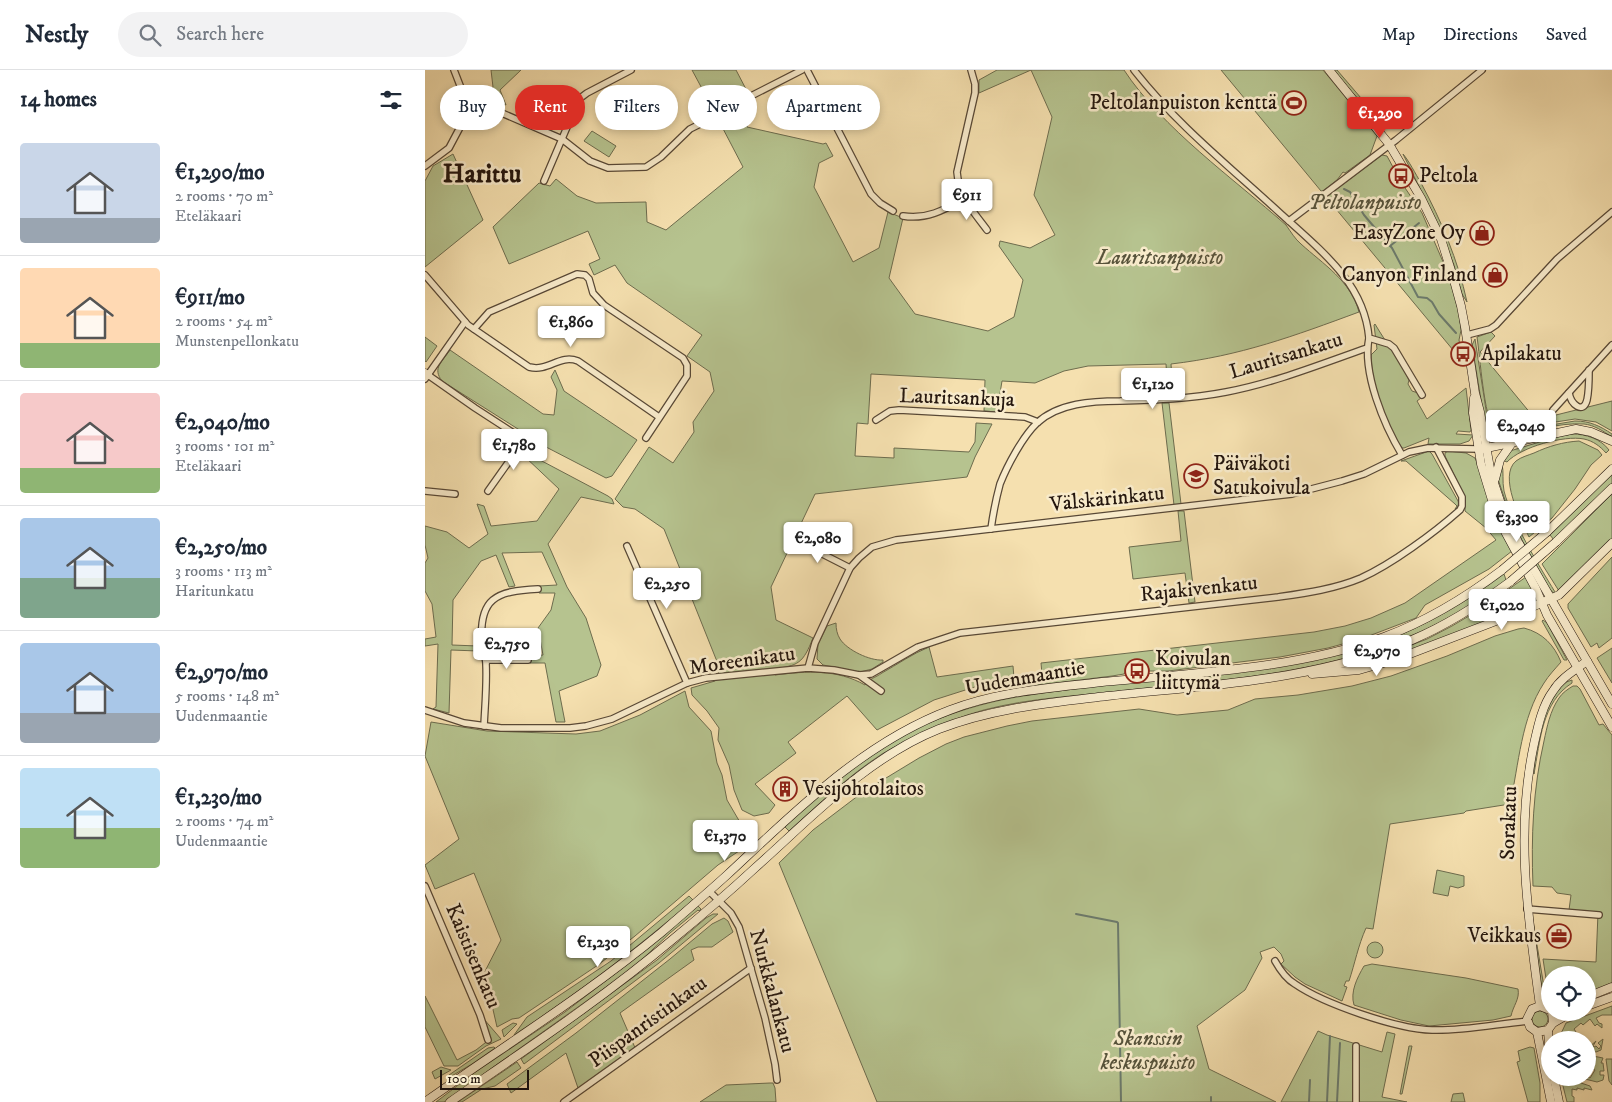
<!DOCTYPE html>
<meta charset="utf-8">
<style>
body{margin:0;font-family:"IM FELL DW Pica",serif;background:#f2f2f3;color:#1f2937;height:100vh;display:flex;flex-direction:column;font-size:19px;white-space:nowrap}
*{box-sizing:border-box;margin:0}
p{font-size:16px;color:#747a83}
.icon{flex:none;width:28px;height:28px;fill:none;stroke:currentColor;stroke-width:2;stroke-linecap:round;stroke-linejoin:round}
.map{position:relative;flex:1;overflow:hidden}
.side{display:flex;flex-direction:column;background:#fff;width:425px}
.side>*{flex:none}
.banner{position:absolute;left:15px;top:15px;width:475px;height:45px;display:flex;gap:10px}
.buttons{position:absolute;left:1116px;top:896px;display:grid;gap:10px}
.buttons a{display:grid;place-items:center;width:55px;height:55px;border-radius:50%;background:#fff;box-shadow:0 2px 8px #0003;font-size:25px}
.scale{position:absolute;left:15px;bottom:12px;width:89px;box-sizing:border-box;padding-left:5px;border:2px solid #24160e;border-top:0;font-size:14px;line-height:18px;white-space:nowrap;color:#24160e;-webkit-text-stroke:4px #f8ebcb;paint-order:stroke}
.price{position:absolute;translate:-50% -42px;padding:0 11px;border-radius:5px;background:#fff;color:#222;font-size:16px;line-height:32px;filter:drop-shadow(0 1px 2px #0008)}
.price::after{content:'';position:absolute;left:50%;top:30px;width:15px;height:11px;margin-left:-8px;background:inherit;clip-path:polygon(0 0,100% 0,50% 100%)}
.price.current{background:#d93025;color:#fff}
ul{padding:0;list-style:none}
li{display:flex;align-items:center;gap:15px;height:125px;padding:0 20px}
li+li{border-top:1px solid #e0e1e3}
li span{display:grid;place-items:center;flex:none;width:140px;height:100px;border-radius:5px;color:#555}
li>.icon{margin-inline-start:auto}
span .icon{width:60px;height:60px;fill:#fffc;stroke-width:1}
li b{font-size:21px}
h2{display:flex;justify-content:space-between;align-items:center;height:60px;padding:0 20px;font-size:21px}
.chip{padding:0 18px;border-radius:22px;background:#fff;box-shadow:0 2px 8px #0003;font-size:18px;line-height:45px}
.chip.current{background:#d93025;color:#fff}
header{display:flex;align-items:center;gap:30px;box-sizing:border-box;height:70px;padding:0 25px;background:#fff;border-bottom:1px solid #e0e1e3}
header strong{font-size:24px}
nav{display:flex;gap:28px;margin-inline-start:auto;font-size:18px}
.search{width:350px;height:45px;background:#f2f2f3;display:flex;align-items:center;gap:12px;box-sizing:border-box;padding:0 18px;border-radius:28px;color:#747a83;font-size:19px}
main{display:flex;flex:1;min-height:0}
.map>svg:first-child{display:block}
</style>
<header>
<strong>Nestly</strong>
<div class="search"><svg class="icon" aria-label="search" viewBox="0 0 24 24"><circle cx="10" cy="10" r="6"/><path d="M15 15l6 6"/></svg>Search here</div>
<nav><a>Map</a><a>Directions</a><a>Saved</a></nav>
</header>
<main>
<section class="side">
<h2>14 homes<svg class="icon" aria-label="filters" viewBox="0 0 24 24"><path d="M4 7h16M4 17h16"/><circle cx="9" cy="7" r="2"/><circle cx="15" cy="17" r="2"/></svg></h2>
<ul>
<li><span style="background:linear-gradient(#c9d6e8 75%,#9aa5b1 0)"><svg class="icon" aria-label="home" viewBox="0 0 24 24"><path d="M3 11l9-7 9 7M6 9v11h12V9"/></svg></span><div><b>€1,290/mo</b><p>2 rooms · 70 m²</p><p>Eteläkaari</p></div></li>
<li><span style="background:linear-gradient(#ffd9b3 75%,#8fb573 0)"><svg class="icon" aria-label="home" viewBox="0 0 24 24"><path d="M3 11l9-7 9 7M6 9v11h12V9"/></svg></span><div><b>€911/mo</b><p>2 rooms · 54 m²</p><p>Munstenpellonkatu</p></div></li>
<li><span style="background:linear-gradient(#f6c9c9 75%,#8fb573 0)"><svg class="icon" aria-label="home" viewBox="0 0 24 24"><path d="M3 11l9-7 9 7M6 9v11h12V9"/></svg></span><div><b>€2,040/mo</b><p>3 rooms · 101 m²</p><p>Eteläkaari</p></div></li>
<li><span style="background:linear-gradient(#a9c7e8 60%,#7fa58c 0)"><svg class="icon" aria-label="home" viewBox="0 0 24 24"><path d="M3 11l9-7 9 7M6 9v11h12V9"/></svg></span><div><b>€2,250/mo</b><p>3 rooms · 113 m²</p><p>Haritunkatu</p></div></li>
<li><span style="background:linear-gradient(#a9c7e8 70%,#9aa5b1 0)"><svg class="icon" aria-label="home" viewBox="0 0 24 24"><path d="M3 11l9-7 9 7M6 9v11h12V9"/></svg></span><div><b>€2,970/mo</b><p>5 rooms · 148 m²</p><p>Uudenmaantie</p></div></li>
<li><span style="background:linear-gradient(#bfe0f5 60%,#8fb573 0)"><svg class="icon" aria-label="home" viewBox="0 0 24 24"><path d="M3 11l9-7 9 7M6 9v11h12V9"/></svg></span><div><b>€1,230/mo</b><p>2 rooms · 74 m²</p><p>Uudenmaantie</p></div></li>
</ul>
</section>
<div class="map">
<svg width="1187" height="1032" viewBox="0 0 1187 1032">
<rect width="100%" height="100%" fill="#f5e0af"/>
<filter id="stains"><feTurbulence type="fractalNoise" baseFrequency=".004" numOctaves="4"/><feColorMatrix values="0 0 0 0 .2 0 0 0 0 .09 0 0 0 0 .02 0 0 0 .5 -.17"/></filter>
<radialGradient id="worn" r=".72"><stop offset=".6" stop-color="#630" stop-opacity="0"/><stop offset="1" stop-color="#630" stop-opacity=".3"/></radialGradient>
<!-- green -->
<g fill="#b6c38f" stroke="#6d6c4e">
<polygon points="66,0 96,0 75,20 81,35 58,26 68,17"/>
<polygon points="267,0 311,0 323,23 288,39"/>
<path d="M572 0H699C737 58 809 109 861 155 866 162 870 169 876 174 898 194 926 211 934 242 869 266 815 286 746 294L748 325 743 326 741 294 663 296 639 301 610 313 577 311 572 342 559 341 560 310 446 304 443 354 432 353 430 386 469 388V378L544 382 550 372 551 353 567 354 550 387 542 407 390 424 346 517 351 550 388 568C378 593 374 596 347 599L350 605C382 601 412 599 440 615 445 608 450 608 457 603 473 594 487 584 504 577L512 607 588 596 589 608 617 604 616 593 889 562 920 556 946 548 980 533 1071 470 1061 458 1040 441V427L1020 386V383L1023 381 1041 383 1050 388 1087 481 1064 499 1000 535 991 548 936 569 903 578 855 587 743 601H715V599L701 601 699 604 687 606 606 616 589 608 556 615 509 630 452 660 422 626 363 672 371 683 330 714 350 735 344 743 329 746 317 740 309 720 304 695 293 670 294 658 282 641 267 625 266 618 290 611 295 599 239 459 210 439 198 437 190 429 224 377 248 393 269 362 268 352 289 321 285 302 262 286 277 265 202 213 190 195 169 205 164 194 175 189 163 161 84 194 68 157 114 113 125 116 131 109 152 126 171 133 221 132 222 152 241 160 318 97 294 51 328 31 322 57 398 74 401 73 408 86 394 93 389 117 428 192 454 178 463 142 478 148 464 208 490 244 563 261 589 247 598 210 574 176 575 171 605 178 630 165 609 125 627 47 606 0 554 23V10Z"/>
<polygon points="796,0 898,0 952,66 945,85 920,103 918,102 912,110 898,121 896,121"/>
<polygon points="908,0 912,0 948,42 939,36"/>
<polygon points="167,61 191,76 184,87 159,71"/>
<polygon points="28,84 58,150 0,197 0,111 8,96"/>
<path d="M978 84C984 91 990 103 996 113 1016 150 1033 190 1042 232L1037 224 1029 195 1014 157Z"/>
<polygon points="957,85 962,86 976,112 997,143 1025,208 1034,243 1036,260 1034,270 1038,292 901,127"/>
<path d="M950 254C961 273 975 290 984 310L983 314 987 321 993 323 996 328 992 331 1002 349 1041 318 1046 360 1045 362 1033 361 1031 364 1048 365 1044 371 1035 374H1003L1004 368 979 378H977C959 352 947 316 946 285L952 279 949 255Z"/>
<path d="M1066 262 1070 266 1055 282 1111 350 1187 331V361L1171 352 1150 349 1079 360H1069C1059 347 1055 286 1052 267Z"/>
<polygon points="0,267 12,276 1,292 0,291"/>
<polygon points="1050,269 1064,359 1061,360 1047,275"/>
<path d="M25 280 118 344 129 345 132 320 126 307 130 300 139 321 212 370 187 406 181 408 123 378 17 311C7 298 17 292 25 280Z"/>
<polygon points="737,333 744,333 756,434 749,435"/>
<path d="M1150 351C1165 351 1175 356 1187 364V367C1178 361 1169 355 1159 354 1135 352 1098 363 1074 368L1070 367 1072 364Z"/>
<path d="M1147 364C1161 364 1176 369 1184 380L1181 383C1175 376 1168 371 1159 369 1139 365 1096 377 1082 392L1077 390 1085 381 1131 367Z"/>
<path d="M1154 371 1173 380 1177 385 1166 395 1150 419 1127 448 1104 467C1096 450 1073 406 1091 391 1096 387 1104 385 1109 383 1124 376 1138 372 1154 371Z"/>
<polygon points="98,381 183,426 187,429 189,434 156,427 123,474 142,517 161,548 176,595 172,606 134,621 140,652 131,652 120,593 105,593 105,586 118,585 113,558 126,540 130,523 114,523 114,516 132,515 117,482 77,483 90,516 84,517 71,485 56,491 28,530 27,575 53,576 53,581 26,580 24,643 8,639 11,637 13,574 0,576 0,569 11,567 7,534 0,521 0,493 3,488 0,475 0,456 22,462 44,478 63,464 52,434 59,436 66,456 112,451 134,419 98,385 92,387 95,382"/>
<path d="M1004 381 1007 384 1033 431C1034 434 1033 437 1030 439L1032 436 1030 434 981 391H976Z"/>
<path d="M1077 394C1079 402 1077 411 1079 421 1087 452 1113 494 1130 522L1129 523 1125 520 1088 454 1073 409Z"/>
<polygon points="1187,404 1187,413 1129,470 1125,465"/>
<polygon points="1187,424 1187,469 1134,521 1117,494"/>
<polygon points="753,441 759,441 770,532 764,533 760,503 708,509 704,477 756,471"/>
<polygon points="1187,487 1187,568 1174,578 1172,573 1166,577 1143,538 1143,534"/>
<path d="M1079 504 1081 510C964 602 826 607 685 622 638 627 587 630 542 645 513 656 484 668 457 684 423 706 394 734 364 761L360 757C384 734 408 710 435 691 484 657 540 635 598 626 664 616 731 610 797 603 855 596 912 589 967 568 1008 552 1044 530 1079 504Z"/>
<polygon points="1101,507 1113,529 1112,531 970,587 933,596 1002,569 1027,556 1054,540"/>
<polygon points="1118,550 1122,553 1142,590 1139,590 1117,551"/>
<path d="M411 553C411 559 412 564 415 569 422 580 445 591 458 590V592L447 599 435 602 398 595 392 589 393 574 402 556Z"/>
<path d="M1099 558C1118 563 1129 575 1136 592 1130 599 1124 605 1119 613 1096 648 1094 694 1085 734L1041 741 1039 743 965 754 948 859 941 858C933 876 930 893 924 911H921L919 916 922 917 917 931 880 914 870 907 856 894 859 891 856 884 849 877 835 882 837 888 820 920 772 956 784 999 851 1032H452L354 793 388 760 438 722 494 688 521 674 539 667 582 656 607 651 714 639 752 645 803 640 830 629 873 625 927 616 966 606 1022 586 1070 566 1093 559Z"/>
<polygon points="1187,578 1187,613 1172,588"/>
<path d="M1147 610V613C1117 632 1115 671 1109 704 1109 680 1119 616 1147 610Z"/>
<path d="M1148 616H1152L1155 619 1174 655 1178 654 1187 665V915L1163 925 1162 905H1125V923L1122 915 1118 889 1171 892 1173 843 1144 840 1146 825 1132 823 1127 817 1108 816C1106 767 1108 719 1119 671 1122 657 1125 641 1134 628 1137 623 1143 619 1148 616Z"/>
<polygon points="260,621 264,637 286,661 292,693 297,705 302,730 316,754 325,762 331,765 317,779 293,795 210,866 173,895 94,948 87,949 72,957 64,922 53,915 76,870 49,803 10,819 0,795 34,769 0,686 6,652 62,661 151,664 175,661 215,645"/>
<polygon points="1012,800 1039,806 1039,816 1033,818 1025,816 1023,826 1008,823"/>
<path d="M264 826 268 830C211 879 152 924 89 965L102 947 186 891Z"/>
<polygon points="273,836 276,839 274,841 273,840 245,863 208,898 19,1032 11,1032 49,1003 140,942 213,886"/>
<polygon points="288,844 293,844 234,893 99,994 96,989 232,890 281,848"/>
<polygon points="1107,845 1119,917 1122,924 1120,926 1116,913"/>
<polygon points="299,848 303,851 308,862 287,877 273,877 266,880 269,890 195,943 211,980 157,1019 153,1018 141,983 86,1023 82,1014 151,963 245,889 287,854"/>
<circle cx="950" cy="880" r="8"/>
<path d="M947 894 1041 908 1093 919C1095 929 1088 936 1086 946L1068 950 1004 956 976 950 929 935C925 922 932 908 939 896Z"/>
<polygon points="0,926 32,990 51,980 65,969 58,948 76,969 61,976 33,996 19,996 0,957"/>
<polygon points="1187,936 1187,945 1177,945 1171,948 1174,953 1177,954 1177,958 1172,954 1170,956 1165,949 1158,955 1156,953 1149,959 1151,962 1150,963 1152,966 1154,965 1156,970 1151,970 1148,967 1144,970 1133,970 1141,953"/>
<circle cx="1115" cy="949" r="8"/>
<polygon points="88,953 92,954 79,967 77,960"/>
<polygon points="893,961 902,965 957,982 962,962 970,964 957,1027 982,1032 856,1032"/>
<polygon points="1178,969 1176,980 1171,982 1163,981 1163,978 1171,971 1168,976 1169,977 1171,976 1174,979 1176,976 1173,973"/>
<polygon points="984,976 987,976 977,1024 975,1024"/>
<polygon points="69,977 70,978 47,994 25,1007 24,1005 63,978"/>
<polygon points="1105,977 1109,978 1115,1013 1115,1032 1103,1032 1092,992 1095,991 1093,981"/>
<polygon points="1163,985 1178,988 1176,993 1178,993 1179,1001 1175,1001 1175,1005 1179,1005 1178,1010 1172,1012 1160,1009 1163,1007 1165,1008 1170,1000 1168,999 1170,993 1166,991 1167,989 1163,988"/>
<polygon points="1181,989 1187,989 1187,1015 1184,1011"/>
<polygon points="92,992 96,998 70,1016 57,1019 37,1032 33,1032"/>
<polygon points="16,997 26,1000 10,1009 7,1002"/>
<polygon points="1136,1008 1147,1008 1156,1010 1156,1013 1165,1016 1167,1020 1159,1018 1159,1020 1152,1018 1152,1020 1147,1019 1147,1026 1149,1027 1149,1032 1142,1032"/>
<polygon points="345,1013 348,1013 350,1018 351,1032 275,1032 301,1015"/>
<polygon points="1038,1023 1040,1032 1026,1032 1028,1024"/>
</g>
<g fill="none" stroke-linecap="round" stroke-linejoin="round">
<!-- stream -->
<g stroke="#6c7a6c" stroke-width="2">
<polyline points="919,119 925,122 939,145 967,178 993,227 1002,228 1007,232 1014,244 1031,263"/>
<polyline points="965,176 994,153"/>
<polyline points="651,844 692,852 693,853 696,1032"/>
<polyline points="786,1032 786,1027"/>
<polyline points="884,1032 885,1010"/>
<polyline points="902,1032 905,966"/>
<polyline points="912,1032 915,973"/>
</g>
<!-- street casing -->
<g stroke="#584836" stroke-width="8">
<g id="street">
<polyline points="29,0 36,18 49,31 137,69 165,91 183,98 221,97 236,87 265,59 289,47"/>
<polyline points="382,0 446,124 455,133 468,141"/>
<path d="M546 0 550 14V23L532 102C534 127 548 141 562 160"/>
<path d="M709 0C751 54 805 97 856 144 877 163 901 183 918 205 932 223 942 245 944 268L964 274 969 278 997 325"/>
<polyline points="326,26 377,0"/>
<polyline points="0,96 24,78 49,31"/>
<polyline points="119,111 154,29 162,23 206,0"/>
<path d="M478 146C501 150 519 140 539 129"/>
<polyline points="864,151 971,70 1057,0"/>
<path d="M0 205 43 255 104 297C124 302 134 284 153 291L234 347"/>
<polyline points="49,259 64,242 152,204 160,205 164,209 168,223 179,235 258,288 262,295 262,306 221,368"/>
<polyline points="1042,265 1065,259 1071,255 1132,189 1187,142"/>
<path d="M944 268C937 303 959 355 977 385"/>
<polyline points="3,305 50,338 87,362 94,369 92,380 63,421"/>
<polyline points="0,309 40,252"/>
<path d="M1144 323C1146 334 1158 345 1162 330 1164 321 1164 310 1164 300"/>
<polyline points="1128,340 1187,275"/>
<polyline points="451,350 465,341 474,340 600,347 613,352"/>
<polyline points="0,421 30,424"/>
<path d="M566 459C568 444 571 429 575 414 582 396 598 366 612 353 633 333 668 331 695 331 730 330 765 329 801 322 849 313 896 294 942 278"/>
<polyline points="370,470 425,498"/>
<polyline points="202,476 262,613"/>
<polyline points="61,590 103,590"/>
<polyline points="383,598 390,573 425,498 434,488 447,477 471,470 867,424 917,411 939,404 984,382 1003,378 1053,379"/>
<polyline points="434,605 456,621"/>
<path d="M0 640 39 653 76 658H145L161 656 187 649 262 613 281 608 383 598 409 600 434 605 446 604 493 577 535 563 853 527C881 523 910 519 936 508 967 494 1009 463 1035 440L1037 436V427L1011 377"/>
<path d="M59 656C60 635 62 614 61 594 61 588 58 582 57 575 53 528 71 521 113 519"/>
<polyline points="0,816 55,945 63,970"/>
<polyline points="284,821 306,843 314,857 340,948 350,994 352,1010"/>
<polyline points="1102,839 1174,845"/>
<path d="M850 891C855 900 861 909 870 914 899 934 972 959 1007 960 1039 961 1071 954 1103 951"/>
<polyline points="931,976 931,1032"/>
<polyline points="139,1032 326,898"/>
</g>
</g>
<!-- secondary casing -->
<g stroke="#24160e" stroke-width="9">
<g id="secondary">
<polyline points="904,0 964,74 996,128 1016,169 1028,207 1036,236 1040,257 1050,323 1055,342 1066,404 1076,434 1093,472 1187,634"/>
<polyline points="0,303 3,305"/>
<polyline points="1049,328 1048,343 1056,394 1067,430 1076,454 1111,519 1122,545 1187,657"/>
<polyline points="1057,379 1151,359 1166,362 1187,371"/>
<polyline points="1070,409 1075,390 1087,373"/>
<polyline points="1122,462 1187,399"/>
<polyline points="1131,472 1187,418"/>
<polyline points="887,604 934,600 969,590 1105,538 1134,525 1187,473"/>
<polyline points="1162,927 1187,917"/>
<path d="M1115 936C1103 848 1090 762 1109 674 1113 656 1117 636 1128 621 1136 608 1150 600 1162 591"/>
<polyline points="1162,936 1187,927"/>
<polyline points="1125,940 1115,936 1107,939 1102,949 1105,957 1112,962 1123,960 1128,953 1127,942"/>
<polyline points="1128,953 1147,942"/>
<polyline points="1123,960 1125,990"/>
<polyline points="1112,962 1126,1032"/>
<polyline points="1129,1008 1134,1032"/>
<path d="M0 1032C79 976 162 924 237 862 259 843 281 824 302 805 370 742 437 673 525 640 574 621 626 618 677 612 769 603 872 599 959 567 1002 551 1040 528 1077 500"/>
<path d="M25 1032C100 980 177 929 247 870 275 847 303 823 330 798 386 748 443 687 514 659 568 638 624 633 682 626 783 615 891 611 987 570 1022 555 1055 534 1086 511"/>
</g>
</g>
<!-- street -->
<use href="#street" stroke="#f8ebcb" stroke-width="5.5"/>
<!-- secondary -->
<use href="#secondary" stroke="#f8ebcb" stroke-width="8"/>
<!-- secondary-bridge casing -->
<g stroke="#24160e" stroke-width="9" stroke-linecap="butt">
<g id="secondary-bridge">
<polyline points="1077,500 1122,462"/>
<polyline points="1086,511 1131,472"/>
</g>
</g>
<!-- secondary-bridge -->
<use href="#secondary-bridge" stroke="#f8ebcb" stroke-width="8"/>
</g>
<!-- icons -->
<defs>
<g id="stadium-ring" transform="scale(1.25)"><circle r="9.5" fill="#f8ebcb" stroke="#8f2418" stroke-width="1.5"/><path d="M0-5a6.5 5 0 1 0 0 10a6.5 5 0 1 0 0-10ZM-3.5-1.8h7v3.6h-7Z" fill="#8f2418"/></g>
<g id="bus-ring" transform="scale(1.25)"><circle r="9.5" fill="#f8ebcb" stroke="#8f2418" stroke-width="1.5"/><path d="M-5-6H5V4H4V6H2V4H-2V6H-4V4H-5ZM-3.5-4V0h7V-4ZM-3.5 1.2v1.5H-2V1.2ZM2 1.2v1.5H3.5V1.2Z" fill="#8f2418"/></g>
<g id="shop-ring" transform="scale(1.25)"><circle r="9.5" fill="#f8ebcb" stroke="#8f2418" stroke-width="1.5"/><path d="M-5-2.5h2.3a2.7 3.5 0 0 1 5.4 0H5L5.5 6h-11ZM-1.5-2.5h3a1.5 2.3 0 0 0-3 0Z" fill="#8f2418"/></g>
<g id="school-ring" transform="scale(1.25)"><circle r="9.5" fill="#f8ebcb" stroke="#8f2418" stroke-width="1.5"/><path d="M0-5L7-2L0 1L-7-2ZM-4 1L0 2.5L4 1V4Q0 6-4 4Z" fill="#8f2418"/></g>
<g id="building-ring" transform="scale(1.25)"><circle r="9.5" fill="#f8ebcb" stroke="#8f2418" stroke-width="1.5"/><path d="M-4-6H4V6H1V3H-1V6H-4ZM-2.5-4.3h1.7v1.8h-1.7ZM.8-4.3h1.7v1.8H.8ZM-2.5-1h1.7V.8h-1.7ZM.8-1h1.7V.8H.8Z" fill="#8f2418"/></g>
<g id="office-ring" transform="scale(1.25)"><circle r="9.5" fill="#f8ebcb" stroke="#8f2418" stroke-width="1.5"/><path d="M-6-3h4V-5.5h4V-3h4V5H-6ZM-1-4.5V-3h2v-1.5ZM-6 0V1H6V0Z" fill="#8f2418"/></g>
</defs>
<g fill-rule="evenodd">
<use href="#stadium-ring" x="869" y="33"/>
<use href="#bus-ring" x="976" y="106"/>
<use href="#shop-ring" x="1057" y="163"/>
<use href="#shop-ring" x="1070" y="205"/>
<use href="#bus-ring" x="1038" y="284"/>
<use href="#school-ring" x="771" y="406"/>
<use href="#bus-ring" x="712" y="601"/>
<use href="#building-ring" x="360" y="719"/>
<use href="#office-ring" x="1134" y="866"/>
</g>
<g text-anchor="middle" dominant-baseline="central" stroke-width="5" stroke-linejoin="round" paint-order="stroke">
<!-- poi labels -->
<g font-size="21" fill="#24160e" stroke="#f8ebcb" text-anchor="start">
<text x="852" y="33" text-anchor="end">Peltolanpuiston kenttä</text>
<text x="994" y="106">Peltola</text>
<text x="1040" y="163" text-anchor="end">EasyZone Oy</text>
<text x="1052" y="205" text-anchor="end">Canyon Finland</text>
<text x="1056" y="284">Apilakatu</text>
<text x="788" y="394">Päiväkoti<tspan x="788" dy="24">Satukoivula</tspan></text>
<text x="730" y="589">Koivulan<tspan x="730" dy="24">liittymä</tspan></text>
<text x="378" y="719">Vesijohtolaitos</text>
<text x="1116" y="866" text-anchor="end">Veikkaus</text>
</g>
<!-- park labels -->
<g font-size="21" font-style="italic" fill="#57533b" stroke="#f8ebcb">
<text x="940" y="133">Peltolanpuisto</text>
<text x="735" y="188">Lauritsanpuisto</text>
<text x="723" y="969">Skanssin<tspan x="723" dy="24">keskuspuisto</tspan></text>
</g>
<!-- street labels -->
<g font-size="21" fill="#24160e" stroke="#f8ebcb">
<text transform="translate(861 286) rotate(-17)">Lauritsankatu</text>
<text transform="translate(532 328) rotate(2)">Lauritsankuja</text>
<text transform="translate(682 429) rotate(-6)">Välskärinkatu</text>
<text transform="translate(774 519) rotate(-6)">Rajakivenkatu</text>
<text transform="translate(317 591) rotate(-8)">Moreenikatu</text>
<text transform="translate(600 608) rotate(-10)">Uudenmaantie</text>
<text transform="translate(1084 753) rotate(-88)">Sorakatu</text>
<text transform="translate(48 886) rotate(67)">Kaistisenkatu</text>
<text transform="translate(347 921) rotate(75)">Nurkkalankatu</text>
<text transform="translate(223 952) rotate(-36)">Piispanristinkatu</text>
</g>
<!-- district labels -->
<g font-size="26" font-weight="bold" fill="#24160e" stroke="#f8ebcb">
<text x="57" y="104">Harittu</text>
</g>
</g>
<rect width="100%" height="100%" filter="url(#stains)"/>
<rect width="100%" height="100%" fill="url(#worn)"/>
</svg>
<div class="buttons">
<a><svg class="icon" aria-label="locate" viewBox="0 0 24 24"><circle cx="12" cy="12" r="6"/><path d="M12 2v4M12 18v4M2 12h4M18 12h4"/></svg></a>
<a><svg class="icon" aria-label="layers" viewBox="0 0 24 24"><path d="M12 4l9 5-9 5-9-5zM3 14l9 5 9-5"/></svg></a>
</div>
<div class="scale">100 m</div>
<b class="price current" style="left:955px;top:69px">€1,290</b>
<b class="price" style="left:542px;top:151px">€911</b>
<b class="price" style="left:146px;top:278px">€1,860</b>
<b class="price" style="left:728px;top:340px">€1,120</b>
<b class="price" style="left:1096px;top:382px">€2,040</b>
<b class="price" style="left:89px;top:401px">€1,780</b>
<b class="price" style="left:1092px;top:473px">€3,300</b>
<b class="price" style="left:393px;top:494px">€2,080</b>
<b class="price" style="left:242px;top:540px">€2,250</b>
<b class="price" style="left:1077px;top:561px">€1,020</b>
<b class="price" style="left:82px;top:600px">€2,750</b>
<b class="price" style="left:952px;top:607px">€2,970</b>
<b class="price" style="left:300px;top:792px">€1,370</b>
<b class="price" style="left:173px;top:898px">€1,230</b>
<div class="banner">
<a class="chip">Buy</a>
<a class="chip current">Rent</a>
<a class="chip">Filters</a>
<a class="chip">New</a>
<a class="chip">Apartment</a>
</div>
</div>
</main>
